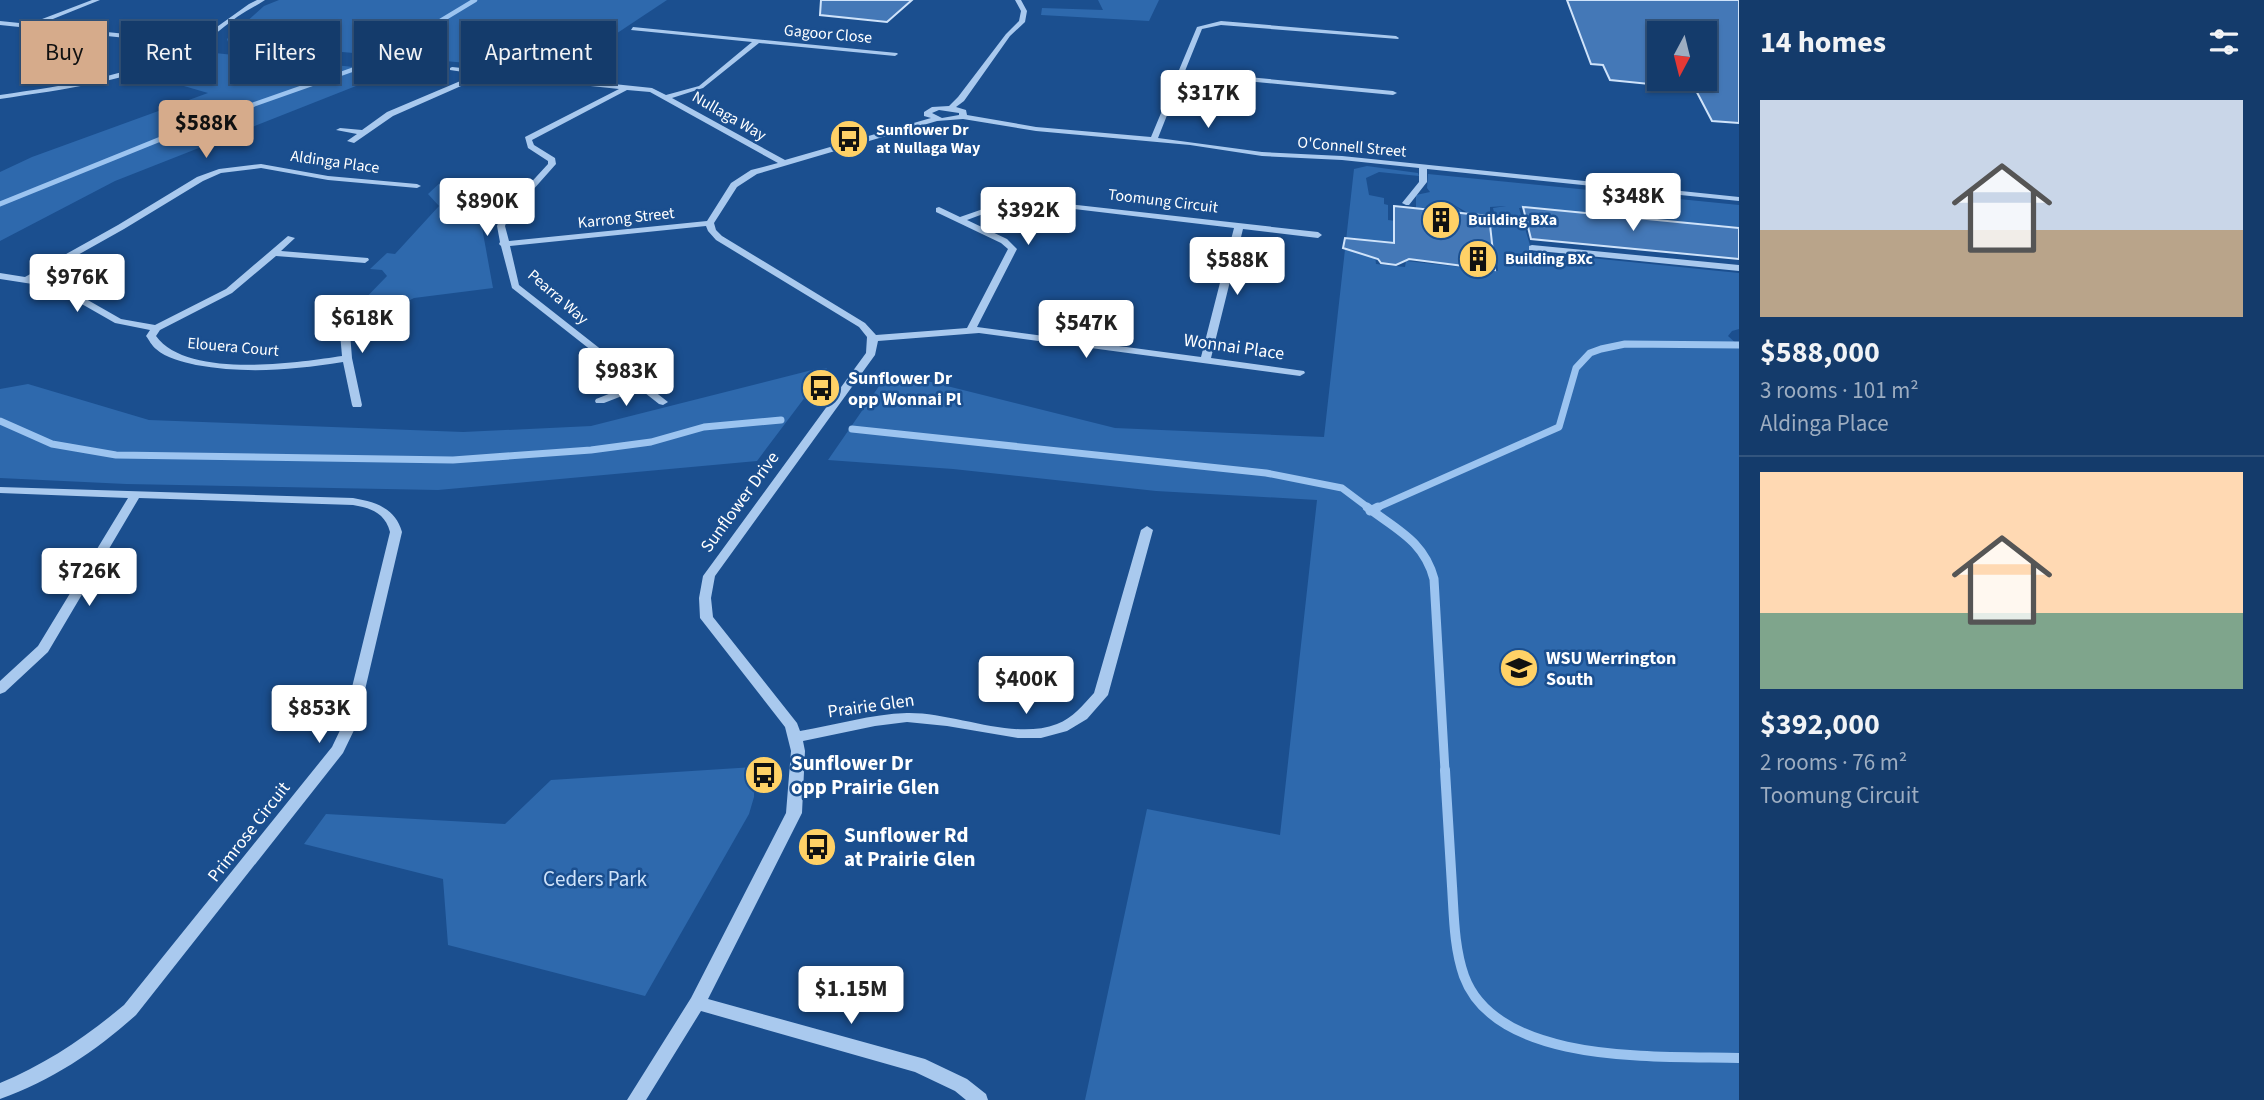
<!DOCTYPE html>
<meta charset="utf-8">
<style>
body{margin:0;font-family:"Source Sans 3",sans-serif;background:#1d4271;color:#f1f3f6;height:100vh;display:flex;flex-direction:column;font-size:26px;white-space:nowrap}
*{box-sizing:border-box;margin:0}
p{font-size:23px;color:#9dadc1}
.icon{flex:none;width:38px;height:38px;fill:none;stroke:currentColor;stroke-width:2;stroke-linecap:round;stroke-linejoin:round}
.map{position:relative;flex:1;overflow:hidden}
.drawer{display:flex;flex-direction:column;background:#143b6b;width:525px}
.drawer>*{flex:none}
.banner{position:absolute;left:21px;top:21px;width:665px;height:63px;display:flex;gap:14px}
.needle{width:46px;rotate:187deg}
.fabs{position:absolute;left:1647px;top:21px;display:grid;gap:14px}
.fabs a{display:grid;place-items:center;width:70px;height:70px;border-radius:0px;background:#143b6b;box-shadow:0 2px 5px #0004,0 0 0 2px #33557e;font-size:35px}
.price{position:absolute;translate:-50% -60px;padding:0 16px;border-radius:7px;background:#fff;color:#222;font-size:23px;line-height:46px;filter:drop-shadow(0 2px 4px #0008)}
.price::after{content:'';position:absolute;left:50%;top:42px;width:21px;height:16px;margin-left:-10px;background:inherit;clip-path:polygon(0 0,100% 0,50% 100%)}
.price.on{background:#d6ab8b;color:#111}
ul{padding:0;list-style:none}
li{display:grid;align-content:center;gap:14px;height:371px;padding:0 21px}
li+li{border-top:2px solid #33557e}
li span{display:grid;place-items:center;height:217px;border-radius:0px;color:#555}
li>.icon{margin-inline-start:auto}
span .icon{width:126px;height:126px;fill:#fffc;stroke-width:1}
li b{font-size:30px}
h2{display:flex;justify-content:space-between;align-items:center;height:84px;padding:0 21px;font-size:30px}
.chip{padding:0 24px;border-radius:0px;background:#143b6b;box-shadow:0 2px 5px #0004,0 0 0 2px #33557e;font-size:24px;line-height:63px}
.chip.on{background:#d6ab8b;color:#111}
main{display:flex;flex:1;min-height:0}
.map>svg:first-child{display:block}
</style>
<main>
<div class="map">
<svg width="1739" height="1100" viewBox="0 0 1739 1100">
<rect width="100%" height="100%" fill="#1b4f8f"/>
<!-- green -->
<g fill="#2e69ad">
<polygon points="279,0 667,0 560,71 228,42 227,39 264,6"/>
<polygon points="1098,0 1159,0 1149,21 1041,15 1042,8 1103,10"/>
<polygon points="205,52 394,71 115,181 0,241 0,172 32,157 208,93 146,75"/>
<polygon points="1367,166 1418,173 1419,176 1379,172 1366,178 1369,195 1384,198 1384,204 1388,205 1388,220 1403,222 1454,250 1373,241 1376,264 1405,267 1406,261 1498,271 1496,252 1490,252 1486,217 1495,217 1493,208 1506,206 1490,207 1490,216 1468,213 1454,205 1464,213 1416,208 1416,195 1430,192 1427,188 1428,174 1739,205 1739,227 1519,208 1532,252 1739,273 1739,329 1732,331 1728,336 1739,346 1739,1100 1085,1100 1147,809 1280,835 1317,500 1156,491 953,469 828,460 886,376 923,380 1115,428 1324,437 1354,169"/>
<polygon points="443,180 510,190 481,222 493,288 414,298 393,309 357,307 387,276 382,270 370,269 387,253 395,254 439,206 428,194"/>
<polygon points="820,368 827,368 757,461 438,490 126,484 0,478 0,389 28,384 149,420 463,432 591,426"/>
<polygon points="754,767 754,797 749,814 645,996 448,945 443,879 304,844 326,814 505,824 551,780"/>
</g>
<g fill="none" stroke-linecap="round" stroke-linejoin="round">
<!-- stream-far4 -->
<g stroke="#9cc4f0" stroke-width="4.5">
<polyline points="379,58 475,0"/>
<polyline points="173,133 366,65"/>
</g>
<!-- stream-far3 -->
<polyline stroke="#9cc4f0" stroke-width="5" points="0,204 178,132"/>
<!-- stream-far2 -->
<g stroke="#9cc4f0" stroke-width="7">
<polyline points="0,421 52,444 116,455 453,460 591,450 651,442 704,427 781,420"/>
<polyline points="852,429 1266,473 1342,488 1370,509"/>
<polyline points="1374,509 1559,427 1576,368 1590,353 1601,349 1625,344 1739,345"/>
</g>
<!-- stream-far1 -->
<g stroke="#9cc4f0" stroke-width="9">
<path d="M1367 507C1397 530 1424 541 1434 579L1445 771"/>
<polyline points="1370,511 1378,507"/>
</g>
<!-- stream -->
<path stroke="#9cc4f0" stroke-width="10" d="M1445 770C1447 809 1450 848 1452 886 1454 917 1454 947 1464 976 1497 1066 1661 1056 1739 1058"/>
</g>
<!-- building -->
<g fill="#4478b7" stroke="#cfe3fa" stroke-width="2">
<polygon points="821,0 912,0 887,22 820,15"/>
<polygon points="1567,0 1739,0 1739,123 1712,121 1690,79 1704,79 1704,33 1659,33 1659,85 1610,80 1603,65 1591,64"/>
<polygon points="1394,206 1489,216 1495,270 1409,259 1396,265 1381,263 1378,259 1343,248 1345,238 1394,243"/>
<polygon points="1523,207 1739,228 1739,259 1531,239"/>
</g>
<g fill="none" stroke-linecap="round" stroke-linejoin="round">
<!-- minor -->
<g fill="#a9c9ee" fill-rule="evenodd">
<path d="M92 0H100L38 25 136 35 200 39 249 4 257 0H265C256 6 246 11 237 17 221 29 206 42 189 51 131 82 64 89 0 99V95C66 85 135 77 194 42L136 39 0 25V21L29 24Z"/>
<path d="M1015 0H1021L1027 11 1025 22 1010 36 964 101 956 107 966 110 967 115 1036 127 1151 137 1197 27 1221 21 1396 36 1399 38 1398 39 1221 25 1202 29 1185 71 1393 91 1397 93 1393 95 1183 75 1158 138 1262 152 1342 156 1739 197V201L1427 169V182L1409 205H1406L1402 203 1419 182V168L1342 160 1262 156 1190 145 1036 131 963 119 937 121 757 174 737 187 714 223 716 230 722 236 865 323 876 335 967 328 1008 249 1001 243 936 212V208L939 207 960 217 1009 200H1032L1318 232 1322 235 1318 238 1243 229 1211 358 1304 371 1305 373 1300 376 979 333 878 341 875 355 715 576 711 598 713 617 797 723 800 731C836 725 871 714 907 713 954 712 1013 741 1057 724 1073 718 1083 705 1094 693L1141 530 1147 526 1153 530 1108 695 1087 719 1067 731 1041 738H1018L947 726 907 722 875 726 803 741 805 751 802 813 708 999 925 1059 967 1079 986 1094 988 1100H966L955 1091 915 1072 701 1011 646 1100H627L691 998 786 813 791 751 785 727 700 618 699 598 703 576 866 353 867 337 859 327 716 240 708 231 706 226 510 246 519 285 668 402 663 405 659 404 640 389 604 403H596L595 401 596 399 634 384 512 288 501 246 499 244 500 242 497 226 501 215 548 164V161L528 148 525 137 619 89 486 75 393 116 354 143 347 141 357 134 336 130 340 128 362 130 387 112 477 74 450 70V68L452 67 652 88 666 95 699 86 752 42 631 30 633 27 897 53 898 54 895 56 759 43 703 88 672 98 785 160 931 118 924 116V112L932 107 949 106 958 97 1006 34 1019 21 1021 11ZM627 90 650 92 778 163 751 170 731 183 707 221 509 241 505 226 508 218 556 164 555 158 534 145 532 140ZM939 110 959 113V115L942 118 932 113ZM1010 204H1032L1234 228 1201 357 977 327 1017 249 1007 239 967 220Z"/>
<path d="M261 164 328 176 417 184 421 186 417 188 328 180 261 168 221 173 203 181 124 229 35 279 58 283 121 319 155 325 226 289 288 236 295 238 281 251 368 258 369 260 365 263 276 256 232 293 160 330 156 336C187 379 296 363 342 356L340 333 368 303H374V307L350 333 352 358 362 405 361 407H353L352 405 343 362C293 370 246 374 196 365 183 362 166 358 156 349 152 346 149 340 146 336L150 330 115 323 52 287 0 279V273L25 277 118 225 197 177 219 169Z"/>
<polygon points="1532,245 1739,265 1739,271 1529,250 1529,246"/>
<path d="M0 487 353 498C376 502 395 508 402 532L357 724 343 753 136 1015C96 1051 51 1081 0 1099V1083C46 1064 86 1037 124 1005L332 747 343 724 390 532C385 513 371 508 353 505L139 498 48 652 5 692 0 694V681L38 646 128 498 0 493Z"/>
</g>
</g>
<!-- icons -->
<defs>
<g id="bus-disc" transform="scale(2.0125)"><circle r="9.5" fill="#ffd166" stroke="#1b4f8f"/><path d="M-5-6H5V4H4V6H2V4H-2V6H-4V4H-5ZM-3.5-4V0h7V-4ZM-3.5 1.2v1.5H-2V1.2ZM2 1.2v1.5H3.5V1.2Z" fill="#111"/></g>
<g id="building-disc" transform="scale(2.0125)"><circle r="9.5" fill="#ffd166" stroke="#1b4f8f"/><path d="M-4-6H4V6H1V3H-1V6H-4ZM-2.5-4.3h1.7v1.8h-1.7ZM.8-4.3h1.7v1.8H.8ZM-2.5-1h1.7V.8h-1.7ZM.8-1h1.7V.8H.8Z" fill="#111"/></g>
<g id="university-disc" transform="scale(2.0125)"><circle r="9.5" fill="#ffd166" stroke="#1b4f8f"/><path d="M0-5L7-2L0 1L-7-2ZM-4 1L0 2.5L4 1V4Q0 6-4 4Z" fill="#111"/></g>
</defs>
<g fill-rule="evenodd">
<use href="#bus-disc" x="849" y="139"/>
<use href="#building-disc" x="1441" y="220"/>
<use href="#building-disc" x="1478" y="259"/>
<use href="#bus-disc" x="821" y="388"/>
<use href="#university-disc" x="1519" y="668"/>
<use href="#bus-disc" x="764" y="775"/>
<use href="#bus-disc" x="817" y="847"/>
</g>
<g text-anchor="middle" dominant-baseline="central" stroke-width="5" stroke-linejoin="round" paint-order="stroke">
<!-- far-street labels -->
<g font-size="16" fill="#fff" stroke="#1b4f8f">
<text transform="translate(828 34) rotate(5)">Gagoor Close</text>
<text transform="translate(729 116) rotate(30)">Nullaga Way</text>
<text transform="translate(1352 147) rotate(5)">O'Connell Street</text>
<text transform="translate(335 162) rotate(8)">Aldinga Place</text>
<text transform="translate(1163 201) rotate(7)">Toomung Circuit</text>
<text transform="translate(626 218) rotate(-6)">Karrong Street</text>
<text transform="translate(558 297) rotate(41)">Pearra Way</text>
<text transform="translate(233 347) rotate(5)">Elouera Court</text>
</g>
<!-- far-poi labels -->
<g font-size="16" font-weight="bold" fill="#fff" stroke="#1b4f8f" text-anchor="start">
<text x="876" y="130">Sunflower Dr<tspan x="876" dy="18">at Nullaga Way</tspan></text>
<text x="1468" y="220">Building BXa</text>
<text x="1505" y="259">Building BXc</text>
</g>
<!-- street labels -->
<g font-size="18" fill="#fff" stroke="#1b4f8f">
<text transform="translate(1234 347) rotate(8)">Wonnai Place</text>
<text transform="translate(740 502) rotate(-54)">Sunflower Drive</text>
<text transform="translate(871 706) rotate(-8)">Prairie Glen</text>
<text transform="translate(249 832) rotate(-52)">Primrose Circuit</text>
</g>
<!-- poi labels -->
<g font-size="18" font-weight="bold" fill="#fff" stroke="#1b4f8f" text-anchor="start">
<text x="848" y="378">Sunflower Dr<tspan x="848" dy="21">opp Wonnai Pl</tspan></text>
<text x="1546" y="658">WSU Werrington<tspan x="1546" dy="21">South</tspan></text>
</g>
<!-- near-poi labels -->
<g font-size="21" font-weight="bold" fill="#fff" stroke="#1b4f8f" text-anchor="start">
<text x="791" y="763">Sunflower Dr<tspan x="791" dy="24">opp Prairie Glen</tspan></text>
<text x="844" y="835">Sunflower Rd<tspan x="844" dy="24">at Prairie Glen</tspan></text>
</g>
<!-- near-park labels -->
<g font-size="21" fill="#cfe3fa" stroke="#1b4f8f">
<text x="595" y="879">Ceders Park</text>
</g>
</g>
</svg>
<div class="fabs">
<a><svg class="needle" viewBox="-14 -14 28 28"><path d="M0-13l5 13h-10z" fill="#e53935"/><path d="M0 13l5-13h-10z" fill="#9dadc1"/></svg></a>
</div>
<b class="price" style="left:1208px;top:130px">$317K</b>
<b class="price on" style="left:206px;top:160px">$588K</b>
<b class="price" style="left:1633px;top:233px">$348K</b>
<b class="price" style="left:487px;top:238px">$890K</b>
<b class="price" style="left:1028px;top:247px">$392K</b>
<b class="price" style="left:1237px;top:297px">$588K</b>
<b class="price" style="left:77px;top:314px">$976K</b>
<b class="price" style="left:362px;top:355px">$618K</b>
<b class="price" style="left:1086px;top:360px">$547K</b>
<b class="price" style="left:626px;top:408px">$983K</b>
<b class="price" style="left:89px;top:608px">$726K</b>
<b class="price" style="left:1026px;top:716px">$400K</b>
<b class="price" style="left:319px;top:745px">$853K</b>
<b class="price" style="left:851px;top:1026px">$1.15M</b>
<div class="banner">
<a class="chip on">Buy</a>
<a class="chip">Rent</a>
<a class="chip">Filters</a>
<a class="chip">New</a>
<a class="chip">Apartment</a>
</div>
</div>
<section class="drawer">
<h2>14 homes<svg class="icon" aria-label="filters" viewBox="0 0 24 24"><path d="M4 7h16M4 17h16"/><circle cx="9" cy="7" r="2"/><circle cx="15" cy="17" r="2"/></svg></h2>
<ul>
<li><span style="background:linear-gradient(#c9d6e8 60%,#b9a48a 0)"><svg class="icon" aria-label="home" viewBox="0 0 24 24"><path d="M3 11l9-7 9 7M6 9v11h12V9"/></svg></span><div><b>$588,000</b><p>3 rooms · 101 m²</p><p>Aldinga Place</p></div></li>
<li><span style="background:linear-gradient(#ffd9b3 65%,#7fa58c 0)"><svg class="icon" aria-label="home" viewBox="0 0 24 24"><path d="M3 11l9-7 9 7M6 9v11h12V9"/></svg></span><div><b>$392,000</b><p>2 rooms · 76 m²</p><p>Toomung Circuit</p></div></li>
</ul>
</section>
</main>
